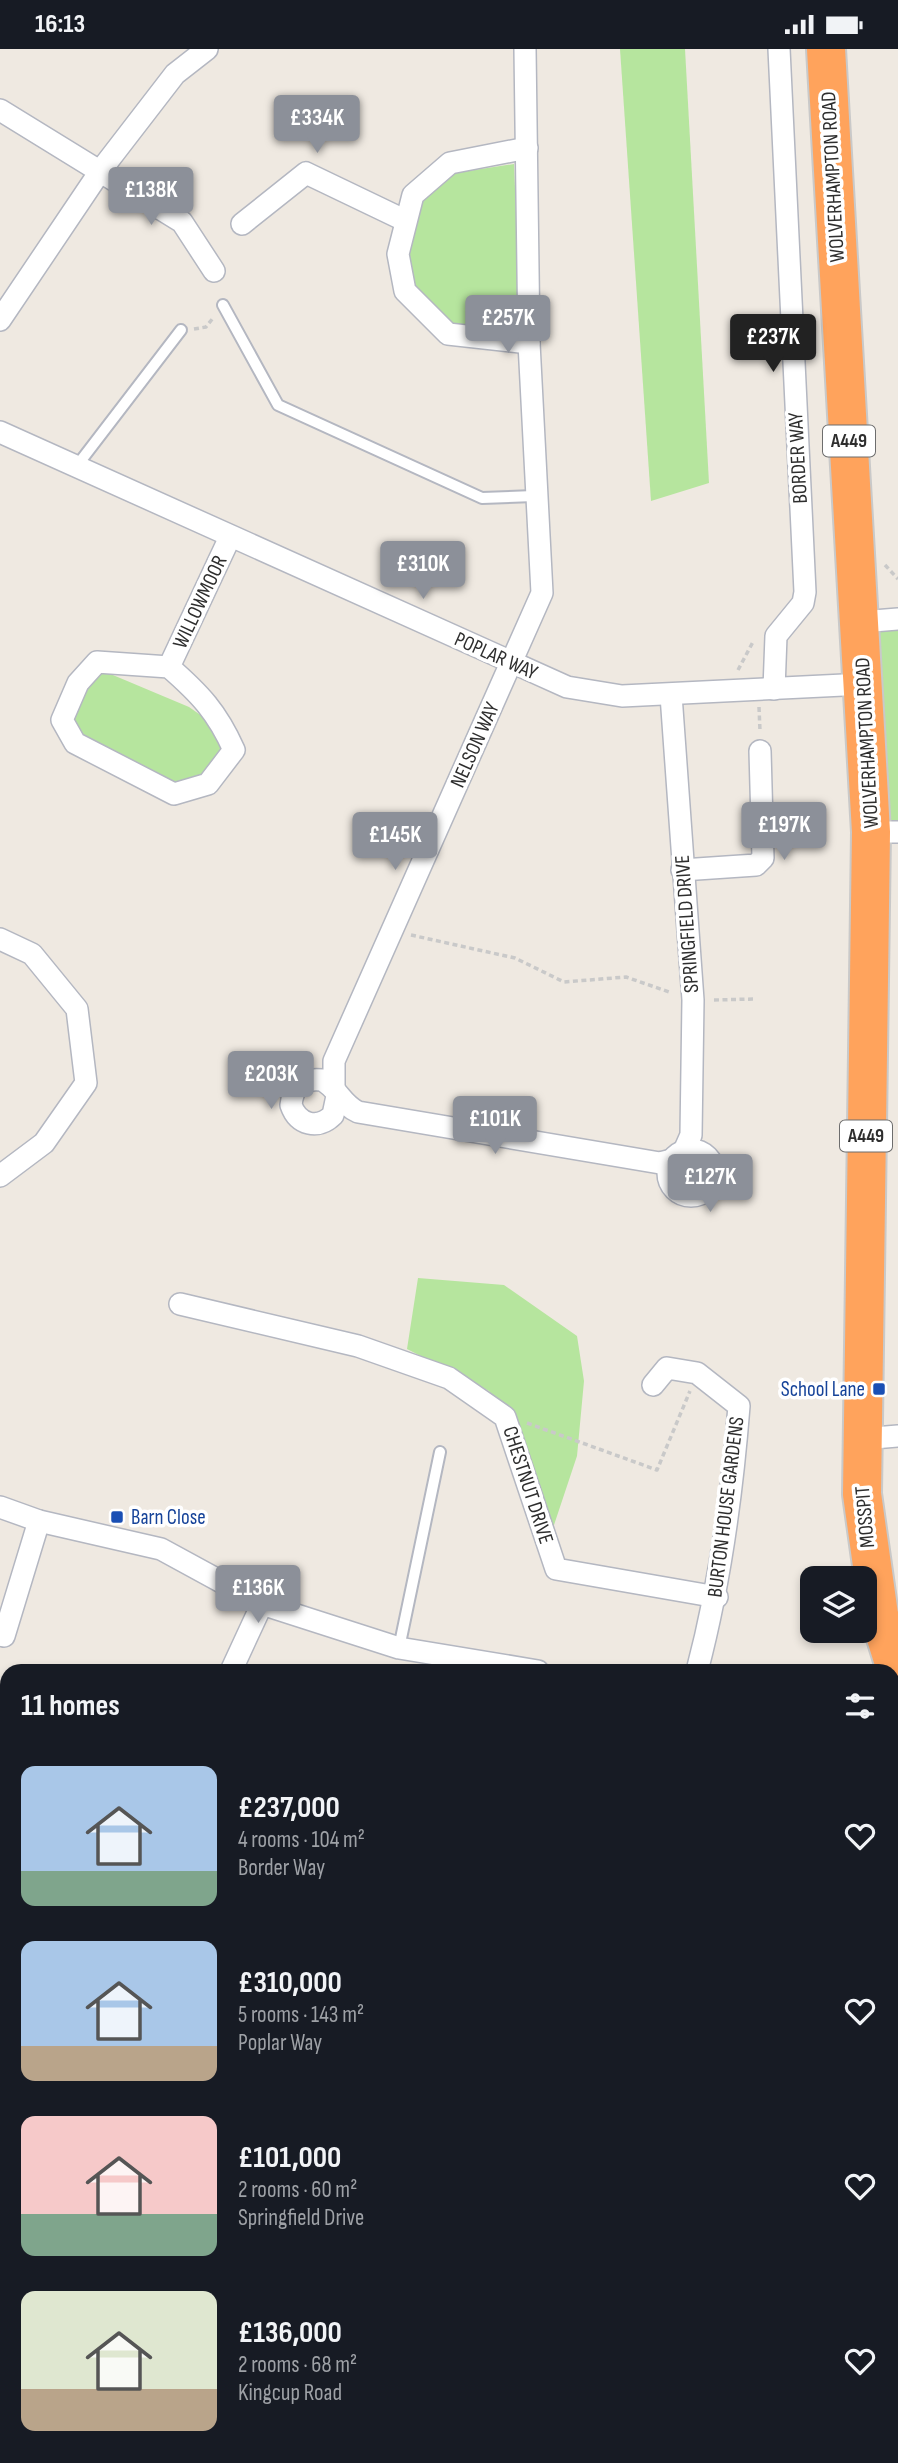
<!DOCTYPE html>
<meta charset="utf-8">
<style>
body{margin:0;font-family:"Sofia Sans Condensed",sans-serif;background:#20242c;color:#f1f3f6;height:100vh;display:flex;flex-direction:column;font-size:26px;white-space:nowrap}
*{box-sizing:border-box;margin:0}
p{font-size:23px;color:#9ea1a6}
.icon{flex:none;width:38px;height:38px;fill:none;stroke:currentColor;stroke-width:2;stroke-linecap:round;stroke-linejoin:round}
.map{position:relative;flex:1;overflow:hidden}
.drawer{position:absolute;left:0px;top:1615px;width:900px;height:800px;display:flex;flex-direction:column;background:#171b24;border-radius:21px 21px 0 0;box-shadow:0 4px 10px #0003}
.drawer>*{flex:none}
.controls{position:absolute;left:800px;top:1517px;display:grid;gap:14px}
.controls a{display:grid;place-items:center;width:77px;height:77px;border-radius:14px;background:#171b24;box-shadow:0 4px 10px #0003;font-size:35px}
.price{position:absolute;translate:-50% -60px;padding:0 16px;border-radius:7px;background:#8c9099;color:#fff;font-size:23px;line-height:46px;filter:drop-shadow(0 2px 4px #0008)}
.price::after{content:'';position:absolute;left:50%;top:42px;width:21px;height:16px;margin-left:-10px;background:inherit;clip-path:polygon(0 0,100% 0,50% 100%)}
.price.current{background:#222;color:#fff}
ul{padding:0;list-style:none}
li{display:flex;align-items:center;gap:21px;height:175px;padding:0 21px}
li span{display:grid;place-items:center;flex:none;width:196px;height:140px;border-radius:14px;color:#555}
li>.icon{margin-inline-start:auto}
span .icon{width:84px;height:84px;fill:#fffc;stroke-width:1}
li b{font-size:30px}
h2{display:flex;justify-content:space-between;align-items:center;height:84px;padding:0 21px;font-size:30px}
.status{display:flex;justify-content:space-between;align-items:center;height:49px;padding:0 35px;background:#171b24;direction:ltr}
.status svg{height:19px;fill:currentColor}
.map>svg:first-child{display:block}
</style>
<div class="status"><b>16:13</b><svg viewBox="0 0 49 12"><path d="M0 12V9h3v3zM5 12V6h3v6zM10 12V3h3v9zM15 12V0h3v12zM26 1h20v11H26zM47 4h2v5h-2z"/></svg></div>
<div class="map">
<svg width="898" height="2414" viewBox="0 0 898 2414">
<rect width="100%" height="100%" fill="#efe9e1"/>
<!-- green -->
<g fill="#b6e59e">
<polygon points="620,0 685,0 709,434 651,452"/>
<polygon points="514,115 520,260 510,278 484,282 449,273 414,239 406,206 419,155 455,124"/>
<polygon points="898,579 898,774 884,774 870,580"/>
<path d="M101 621 189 658 219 679 227 698 206 724 178 738 75 694C69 658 77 647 101 621Z"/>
<polygon points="418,1229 504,1236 577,1287 584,1332 577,1407 551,1485 505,1368 489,1342 407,1300"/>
<polygon points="0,2182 7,2197 7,2259 0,2246"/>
</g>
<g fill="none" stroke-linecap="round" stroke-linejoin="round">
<!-- lane casing -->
<g stroke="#b4b7c1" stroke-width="14">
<g id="lane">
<polyline points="223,256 278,356 482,449 534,447"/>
<polyline points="76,418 181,281"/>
<polyline points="399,1599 440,1403"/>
<polyline points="0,2264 7,2280"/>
<polyline points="68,2408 71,2414"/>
</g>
</g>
<!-- street casing -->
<g stroke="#b4b7c1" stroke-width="24">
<g id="street">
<polyline points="0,61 182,173 214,222"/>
<polyline points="527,99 450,114 413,146 398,205 405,242 448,285 529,294"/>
<polyline points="242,175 306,124 404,171"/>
<polyline points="0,271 101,121 175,25 207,0"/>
<polyline points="0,383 567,638 622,647 864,635"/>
<polyline points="861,573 898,570"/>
<path d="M169 618C200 645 217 663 234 701L208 735 174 745 75 694 62 671 78 634 97 613 169 618 230 488"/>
<polyline points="774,640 776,587 803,554 805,543 779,0"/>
<polyline points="671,646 693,951 691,1086 684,1102"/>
<polyline points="871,783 898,783"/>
<polyline points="682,821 756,816 763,809 760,702"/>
<polyline points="0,890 32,905 77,960 86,1034 44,1094 0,1127"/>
<polyline points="334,1040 334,1012 542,544 529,294 525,0"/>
<path d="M337 1047 333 1066C318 1081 298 1076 291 1056 293 1036 303 1029 322 1031 338 1039 341 1055 358 1063L660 1114 672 1111"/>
<circle cx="691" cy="1124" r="23"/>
<polyline points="180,1255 358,1297 449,1329 505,1368 556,1520 717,1548"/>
<path d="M653 1336 667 1319 697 1324 739 1357C732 1447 720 1535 697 1622"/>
<polyline points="862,1390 898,1387"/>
<polyline points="0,1458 39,1472 161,1500 262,1555 399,1599 538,1622"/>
<polyline points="4,1587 39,1472"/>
<polyline points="231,1622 262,1555"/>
<polyline points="892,1888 898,1888"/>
<polyline points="892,2095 898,2097"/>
<polyline points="535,2408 550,2414"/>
<polyline points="647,2408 659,2414"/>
<polyline points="568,2414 571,2408"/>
</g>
</g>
<!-- highway casing -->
<g stroke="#c9c9c9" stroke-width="42">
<g id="highway">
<polyline points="826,0 871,783 862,1445 879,1566 898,1627"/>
<polyline points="0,2003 7,2018"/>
<polyline points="141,2408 144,2414"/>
<polyline points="190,2408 193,2414"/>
</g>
</g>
<!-- path -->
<g stroke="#c9c9c9" stroke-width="3.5" stroke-dasharray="5 3.5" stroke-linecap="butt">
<polyline points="194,280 206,278 213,269"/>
<polyline points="885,516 898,530"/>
<polyline points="738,621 754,591"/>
<polyline points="759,658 760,682"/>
<polyline points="411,886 515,909 564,933 626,928 672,944"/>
<polyline points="714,951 754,950"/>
<polyline points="527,1374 657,1421 690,1342"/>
<polyline points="892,2265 898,2265"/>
<polyline points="892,2396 898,2406"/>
</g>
<!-- lane -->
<use href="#lane" stroke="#fff" stroke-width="10"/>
<!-- street -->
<use href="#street" stroke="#fff" stroke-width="21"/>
<!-- highway -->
<use href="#highway" stroke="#ffa35c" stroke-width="38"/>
<!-- street-bridge casing -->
<g stroke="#b4b7c1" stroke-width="24" stroke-linecap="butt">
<polyline id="street-bridge" points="0,2111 7,2114"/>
</g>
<!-- street-bridge -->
<use href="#street-bridge" stroke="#fff" stroke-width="21"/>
</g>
<!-- markers -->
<g fill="#1a4fb4" stroke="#fff" stroke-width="2.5">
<rect x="872" y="1333" width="14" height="14" rx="3.5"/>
<rect x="110" y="1461" width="14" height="14" rx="3.5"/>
</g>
<g text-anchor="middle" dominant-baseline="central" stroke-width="7" stroke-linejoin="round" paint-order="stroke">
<!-- shield labels -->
<g fill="#fff" stroke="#6d6d6d" stroke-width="2">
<rect x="823" y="376.5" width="52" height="31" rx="5"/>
<rect x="840" y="1071.5" width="52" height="31" rx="5"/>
</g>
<g font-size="19" font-weight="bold" fill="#2e2e2e">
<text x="849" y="392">A449</text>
<text x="866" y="1087">A449</text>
</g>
<!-- street labels -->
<g font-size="21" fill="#2e2e2e" stroke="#fff">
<text transform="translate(833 128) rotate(-93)">WOLVERHAMPTON ROAD</text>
<text transform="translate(798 409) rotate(-93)">BORDER WAY</text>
<text transform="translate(200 553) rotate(-65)">WILLOWMOOR</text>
<text transform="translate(496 607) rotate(24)">POPLAR WAY</text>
<text transform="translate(867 694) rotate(-93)">WOLVERHAMPTON ROAD</text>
<text transform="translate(475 696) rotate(-66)">NELSON WAY</text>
<text transform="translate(687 875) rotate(-94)">SPRINGFIELD DRIVE</text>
<text transform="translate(528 1436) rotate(72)">CHESTNUT DRIVE</text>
<text transform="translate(726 1458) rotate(-83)">BURTON HOUSE GARDENS</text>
<text transform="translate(865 1468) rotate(-95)">MOSSPIT</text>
</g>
<!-- transit labels -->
<g font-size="21" fill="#164399" stroke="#fff" text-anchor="end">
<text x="865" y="1340">School Lane</text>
<text x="131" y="1468" text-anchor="start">Barn Close</text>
</g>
</g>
</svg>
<div class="controls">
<a><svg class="icon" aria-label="layers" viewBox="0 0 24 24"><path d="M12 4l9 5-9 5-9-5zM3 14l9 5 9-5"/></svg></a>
</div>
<b class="price" style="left:317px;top:106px">£334K</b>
<b class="price" style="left:151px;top:178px">£138K</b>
<b class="price" style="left:508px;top:306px">£257K</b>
<b class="price current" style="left:773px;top:325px">£237K</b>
<b class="price" style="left:423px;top:552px">£310K</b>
<b class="price" style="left:784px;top:813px">£197K</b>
<b class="price" style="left:395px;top:823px">£145K</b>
<b class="price" style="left:271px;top:1062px">£203K</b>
<b class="price" style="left:495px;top:1107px">£101K</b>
<b class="price" style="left:710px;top:1165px">£127K</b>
<b class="price" style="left:258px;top:1576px">£136K</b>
<section class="drawer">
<h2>11 homes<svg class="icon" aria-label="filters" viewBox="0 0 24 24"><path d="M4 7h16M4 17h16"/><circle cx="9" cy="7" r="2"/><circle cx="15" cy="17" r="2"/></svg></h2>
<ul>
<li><span style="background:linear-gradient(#a9c7e8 75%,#7fa58c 0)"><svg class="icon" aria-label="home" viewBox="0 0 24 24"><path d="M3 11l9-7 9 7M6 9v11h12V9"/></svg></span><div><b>£237,000</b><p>4 rooms · 104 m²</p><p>Border Way</p></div><svg class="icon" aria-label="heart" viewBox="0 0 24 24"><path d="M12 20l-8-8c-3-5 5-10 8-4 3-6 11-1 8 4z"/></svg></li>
<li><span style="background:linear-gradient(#a9c7e8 75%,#b9a48a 0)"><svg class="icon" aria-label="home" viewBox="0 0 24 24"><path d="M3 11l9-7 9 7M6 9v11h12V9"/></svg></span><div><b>£310,000</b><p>5 rooms · 143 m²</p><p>Poplar Way</p></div><svg class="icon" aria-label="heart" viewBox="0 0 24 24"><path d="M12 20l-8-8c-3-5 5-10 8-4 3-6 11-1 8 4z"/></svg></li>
<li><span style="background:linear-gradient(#f6c9c9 70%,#7fa58c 0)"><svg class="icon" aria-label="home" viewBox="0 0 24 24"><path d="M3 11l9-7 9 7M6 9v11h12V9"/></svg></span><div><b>£101,000</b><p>2 rooms · 60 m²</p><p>Springfield Drive</p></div><svg class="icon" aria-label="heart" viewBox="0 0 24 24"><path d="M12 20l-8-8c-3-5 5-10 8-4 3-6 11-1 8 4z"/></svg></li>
<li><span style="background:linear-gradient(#dfe7d0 70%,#b9a48a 0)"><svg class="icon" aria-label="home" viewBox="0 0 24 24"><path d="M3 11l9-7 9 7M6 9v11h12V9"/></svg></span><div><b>£136,000</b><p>2 rooms · 68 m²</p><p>Kingcup Road</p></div><svg class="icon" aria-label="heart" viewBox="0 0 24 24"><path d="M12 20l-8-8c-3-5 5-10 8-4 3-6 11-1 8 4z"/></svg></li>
</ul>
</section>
</div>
